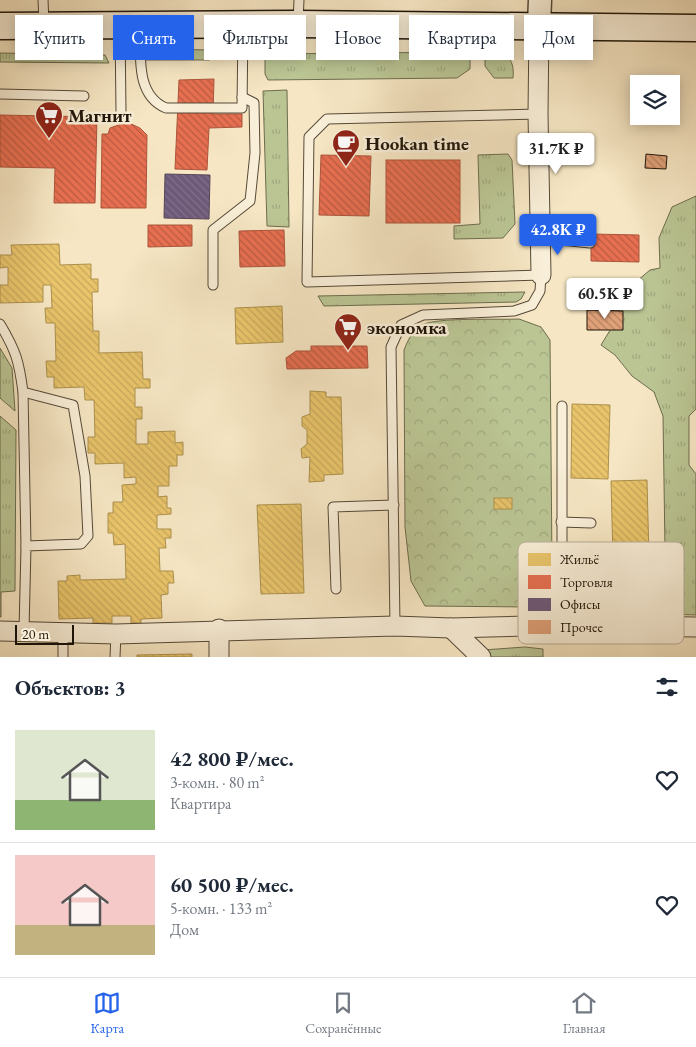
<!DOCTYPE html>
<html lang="ru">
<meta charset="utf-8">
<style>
body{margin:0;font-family:"EB Garamond",serif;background:#f2f2f3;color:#1f2937;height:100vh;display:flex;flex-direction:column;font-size:19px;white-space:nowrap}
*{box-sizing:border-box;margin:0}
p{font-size:16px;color:#747a83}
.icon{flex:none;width:28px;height:28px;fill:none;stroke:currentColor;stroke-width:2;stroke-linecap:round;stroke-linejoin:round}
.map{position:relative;height:657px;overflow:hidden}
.sheet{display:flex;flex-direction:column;background:#fff;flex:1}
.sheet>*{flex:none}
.guide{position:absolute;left:15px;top:15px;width:666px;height:45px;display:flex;gap:10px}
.fabs{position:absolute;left:630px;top:75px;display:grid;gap:10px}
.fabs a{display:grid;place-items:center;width:50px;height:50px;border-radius:0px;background:#fff;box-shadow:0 2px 12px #0003;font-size:25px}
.scale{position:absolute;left:15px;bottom:12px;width:59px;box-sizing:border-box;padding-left:5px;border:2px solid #1f1509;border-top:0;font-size:14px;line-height:18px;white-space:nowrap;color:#1f1509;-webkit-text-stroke:4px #f9efd8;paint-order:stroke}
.price{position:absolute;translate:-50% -42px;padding:0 11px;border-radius:5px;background:#fff;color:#222;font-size:16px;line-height:32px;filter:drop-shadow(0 1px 2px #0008)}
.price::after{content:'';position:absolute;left:50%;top:30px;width:15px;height:11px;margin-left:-8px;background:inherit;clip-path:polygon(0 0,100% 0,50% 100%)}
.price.on{background:#2563eb;color:#fff}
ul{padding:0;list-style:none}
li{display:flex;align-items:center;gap:15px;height:125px;padding:0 15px}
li+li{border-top:1px solid #e0e1e3}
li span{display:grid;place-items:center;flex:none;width:140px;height:100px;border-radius:0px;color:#555}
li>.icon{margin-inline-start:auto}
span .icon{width:60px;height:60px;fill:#fffc;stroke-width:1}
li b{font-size:21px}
h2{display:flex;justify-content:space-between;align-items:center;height:60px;padding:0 15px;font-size:21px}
.tag{padding:0 18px;border-radius:0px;background:#fff;box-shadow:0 2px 12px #0003;font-size:18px;line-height:45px}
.tag.on{background:#2563eb;color:#fff}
.tab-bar{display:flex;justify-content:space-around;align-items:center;height:70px;border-top:1px solid #e0e1e3;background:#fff;font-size:14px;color:#747a83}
.tab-bar a{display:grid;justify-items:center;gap:2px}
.tab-bar .on{color:#2563eb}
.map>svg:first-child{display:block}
</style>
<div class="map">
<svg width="696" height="657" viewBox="0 0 696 657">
<defs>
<pattern id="grass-tufts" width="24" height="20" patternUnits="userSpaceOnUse" patternTransform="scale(1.25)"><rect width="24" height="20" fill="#bbc594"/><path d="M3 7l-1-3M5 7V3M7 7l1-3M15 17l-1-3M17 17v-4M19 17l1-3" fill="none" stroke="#a0a87e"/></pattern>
<pattern id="park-crowns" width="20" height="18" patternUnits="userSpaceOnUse" patternTransform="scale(1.25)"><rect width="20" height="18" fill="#bbc594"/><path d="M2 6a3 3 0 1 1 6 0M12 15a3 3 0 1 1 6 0" fill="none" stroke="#a0a87e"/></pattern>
<pattern id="homes-back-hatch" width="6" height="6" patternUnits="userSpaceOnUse" patternTransform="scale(1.25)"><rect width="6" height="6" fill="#e9c46a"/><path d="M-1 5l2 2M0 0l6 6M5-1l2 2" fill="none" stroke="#c7a85b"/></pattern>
<pattern id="shops-back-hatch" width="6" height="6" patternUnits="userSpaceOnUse" patternTransform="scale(1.25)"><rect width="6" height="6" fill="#e76f51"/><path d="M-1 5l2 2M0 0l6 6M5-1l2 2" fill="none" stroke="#bb5a41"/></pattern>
<pattern id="offices-back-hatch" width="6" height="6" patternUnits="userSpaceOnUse" patternTransform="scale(1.25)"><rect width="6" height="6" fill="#6d597a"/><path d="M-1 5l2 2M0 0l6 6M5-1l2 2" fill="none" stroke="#817189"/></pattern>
<pattern id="building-back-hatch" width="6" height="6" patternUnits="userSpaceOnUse" patternTransform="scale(1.25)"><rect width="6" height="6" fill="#e0a178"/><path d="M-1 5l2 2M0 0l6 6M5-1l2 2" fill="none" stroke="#b58261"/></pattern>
</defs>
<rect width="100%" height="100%" fill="#f6e6c3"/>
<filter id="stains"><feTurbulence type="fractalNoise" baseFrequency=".004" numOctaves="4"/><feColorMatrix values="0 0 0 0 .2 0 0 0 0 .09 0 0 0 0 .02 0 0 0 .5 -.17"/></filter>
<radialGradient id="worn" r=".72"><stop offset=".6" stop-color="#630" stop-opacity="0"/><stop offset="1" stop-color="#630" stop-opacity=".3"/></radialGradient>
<!-- grass -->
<g fill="url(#grass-tufts)" stroke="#6d6d4e">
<polygon points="151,49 210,50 210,60 146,60 147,55"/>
<path d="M485 51C505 51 515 57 513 78H494L485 66Z"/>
<polygon points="470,52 470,69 457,78 268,80 265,74 265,58 269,54"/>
<polygon points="0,53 105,55 109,63 0,62"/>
<polygon points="287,90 289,227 267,226 263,91"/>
<polygon points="508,154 512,160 515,224 503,238 454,239 454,226 480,224 478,155"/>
<polygon points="696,196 696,409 689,416 689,465 696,474 696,615 666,614 663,416 654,392 632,376 615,355 601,345 615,322 611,295 625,291 650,270 660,268 659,238 672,207"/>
<polygon points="525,292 521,299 516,302 324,306 318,296"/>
<polygon points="0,348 12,368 15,411 0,398"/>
<polygon points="0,416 16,430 15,591 1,592 1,617 0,617"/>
<polygon points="525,647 543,649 543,657 490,657 483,650"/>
</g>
<!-- park -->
<path fill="url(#park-crowns)" stroke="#6d6d4e" d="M519 319 541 327 550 340 552 563 525 569 530 607 425 606 411 581 405 527 404 350C408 340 412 331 422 325 436 317 499 320 519 319Z"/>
<!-- homes -->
<g fill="url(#homes-back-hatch)" stroke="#ac904d">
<polygon points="59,244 60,265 91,264 91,279 98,279 98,292 92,292 93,331 99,331 99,353 142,352 143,379 150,379 150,388 135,388 135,407 142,407 142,419 136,419 136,444 148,444 148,432 175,431 175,443 183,442 183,455 177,455 177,466 169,466 169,486 158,486 158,497 167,496 167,508 171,508 171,514 157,515 157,529 171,529 171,538 165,538 166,548 159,548 160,571 173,571 174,583 168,583 168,594 161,595 162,618 141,619 141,623 131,623 131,616 112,616 112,623 93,623 93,618 59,619 58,581 67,581 67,576 80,575 80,580 126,579 125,544 114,545 113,533 108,533 108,513 113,513 113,502 123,502 122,485 136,484 136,477 124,478 124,463 95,464 95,453 88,453 88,437 95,437 94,400 85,400 84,387 54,388 54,377 47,377 46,361 56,361 55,323 46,323 45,308 52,308 51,285 43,285 43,302 0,303 0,285 8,285 8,267 0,268 0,255 12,255 11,245"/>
<polygon points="282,306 283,342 236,344 235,308"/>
<polygon points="310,391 326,392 326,397 341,397 343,474 324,475 324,481 309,482 310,457 302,458 301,449 307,444 307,430 302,426 302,417 310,414"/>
<polygon points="572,404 610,405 608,479 571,478"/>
<polygon points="647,480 649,558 613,559 611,481"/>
<rect x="494" y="498" width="18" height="11"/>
<polygon points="301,504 304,593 261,594 257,505"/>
<polygon points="192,654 192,657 137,657 137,655"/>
</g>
<!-- shops -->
<g fill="url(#shops-back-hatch)" stroke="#ab543b">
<polygon points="214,79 213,114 242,114 242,127 209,128 207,170 175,169 179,80"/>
<polygon points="0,115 97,117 95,203 54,203 55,168 0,167"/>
<polygon points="127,122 140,128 147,135 146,208 101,208 102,134 108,134 110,128"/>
<polygon points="321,155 371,156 369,216 319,215"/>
<rect x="386" y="160" width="74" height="63"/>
<polygon points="148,225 192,225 192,246 148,247"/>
<polygon points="284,230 285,266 240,267 239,231"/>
<polygon points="591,234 639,235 639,262 591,261"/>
<polygon points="311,346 367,346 368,368 287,369 286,358 296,351 311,351"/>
</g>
<!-- offices -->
<polygon fill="url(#offices-back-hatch)" stroke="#564558" points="165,174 210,175 209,219 164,218"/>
<!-- building -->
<g fill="url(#building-back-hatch)" stroke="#1f1509">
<polygon points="646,154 667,156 666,169 645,168"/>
<polygon points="587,310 623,311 623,330 587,330"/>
</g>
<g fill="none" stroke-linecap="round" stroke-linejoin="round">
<!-- service casing -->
<g stroke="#554938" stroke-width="11">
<g id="service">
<polyline points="43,0 44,23"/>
<polyline points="298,21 299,0"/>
<polyline points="120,26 121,112"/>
<path d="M140 26C141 55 135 95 166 108H242L243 27"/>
<polyline points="0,94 84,96"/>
<polyline points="540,238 590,243"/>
<polyline points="213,285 213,230 250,201 255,153 254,103 242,97"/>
<path d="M0 324C16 351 19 361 23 392L73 405 85 476 88 536 81 544 26 546 24 631"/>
<polyline points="23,392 26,546"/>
<polyline points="561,522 591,523"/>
<polyline points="336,589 333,507 394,505"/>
<polyline points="562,625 562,406"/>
<polyline points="395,626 391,347 401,325 423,315 514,311 532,305 540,291 541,275 307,282 309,137 327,119 538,114"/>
<polyline points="63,632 63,657"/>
<polyline points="115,657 116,634"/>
</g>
</g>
<!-- minor casing -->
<g stroke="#554938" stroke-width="21">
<g id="minor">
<polyline points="539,25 538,114 541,275"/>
<polyline points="451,628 481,657"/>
<polyline points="0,631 116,634 395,626 451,628 562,625 696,627"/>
<polyline points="219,657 219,629"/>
</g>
</g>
<!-- tertiary casing -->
<g stroke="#554938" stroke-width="25">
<polyline id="tertiary" points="539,25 540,0"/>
</g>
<!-- secondary casing -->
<g stroke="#1f1509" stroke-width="29">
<polyline id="secondary" points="0,26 297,24 696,28"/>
</g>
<!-- service -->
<use href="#service" stroke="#f9efd8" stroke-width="9"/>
<!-- minor -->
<use href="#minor" stroke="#f9efd8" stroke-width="19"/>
<!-- tertiary -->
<use href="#tertiary" stroke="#f9efd8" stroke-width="22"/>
<!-- secondary -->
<use href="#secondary" stroke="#f9efd8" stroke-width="26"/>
</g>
<!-- icons -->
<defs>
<g id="supermarket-pin" transform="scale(1.4375)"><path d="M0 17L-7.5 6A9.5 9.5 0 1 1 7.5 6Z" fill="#8f2418" stroke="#f9efd8"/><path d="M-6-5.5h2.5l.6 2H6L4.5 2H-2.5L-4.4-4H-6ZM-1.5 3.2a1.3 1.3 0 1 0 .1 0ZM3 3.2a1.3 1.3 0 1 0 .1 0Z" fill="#fff"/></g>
<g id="cafe-pin" transform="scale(1.4375)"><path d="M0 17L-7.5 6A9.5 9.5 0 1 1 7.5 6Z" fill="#8f2418" stroke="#f9efd8"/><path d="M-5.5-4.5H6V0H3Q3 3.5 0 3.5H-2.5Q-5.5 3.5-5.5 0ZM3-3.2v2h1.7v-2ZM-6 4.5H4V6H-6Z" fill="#fff"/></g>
</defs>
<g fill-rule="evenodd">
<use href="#supermarket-pin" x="49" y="115"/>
<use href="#cafe-pin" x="346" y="143"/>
<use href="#supermarket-pin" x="348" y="327"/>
</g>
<g text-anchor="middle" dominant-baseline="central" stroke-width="5" stroke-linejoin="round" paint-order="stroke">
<!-- poi labels -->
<g font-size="19" font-weight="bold" fill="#1f1509" stroke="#f9efd8" text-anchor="start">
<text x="68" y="115">Магнит</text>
<text x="365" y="143">Hookan time</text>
<text x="367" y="327">экономка</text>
</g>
</g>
<!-- legend -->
<rect x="518" y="542" width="166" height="102" rx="8" fill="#f9efd8" stroke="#b8ae9a" stroke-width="1"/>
<rect x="528" y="553" width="23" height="13" fill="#e9c46a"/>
<rect x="528" y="575" width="23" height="14" fill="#e76f51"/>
<rect x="528" y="598" width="23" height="13" fill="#6d597a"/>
<rect x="528" y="620" width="23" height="14" fill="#e0a178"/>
<g font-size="14" fill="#1f1509">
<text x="560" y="564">Жильё</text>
<text x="560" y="587">Торговля</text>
<text x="560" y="609">Офисы</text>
<text x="560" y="632">Прочее</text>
</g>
<rect width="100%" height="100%" filter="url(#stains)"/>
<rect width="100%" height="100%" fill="url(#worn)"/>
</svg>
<div class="fabs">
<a><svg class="icon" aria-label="layers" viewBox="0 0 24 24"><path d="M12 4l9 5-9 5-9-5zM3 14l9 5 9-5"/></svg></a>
</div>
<div class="scale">20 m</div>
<b class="price" style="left:556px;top:175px">31.7K ₽</b>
<b class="price on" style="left:558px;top:256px">42.8K ₽</b>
<b class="price" style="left:605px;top:320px">60.5K ₽</b>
<div class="guide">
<a class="tag">Купить</a>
<a class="tag on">Снять</a>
<a class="tag">Фильтры</a>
<a class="tag">Новое</a>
<a class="tag">Квартира</a>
<a class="tag">Дом</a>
</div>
</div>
<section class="sheet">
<h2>Объектов: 3<svg class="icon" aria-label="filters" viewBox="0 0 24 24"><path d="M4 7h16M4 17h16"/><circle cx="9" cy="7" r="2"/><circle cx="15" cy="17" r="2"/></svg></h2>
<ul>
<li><span style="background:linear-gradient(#dfe7d0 70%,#8fb573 0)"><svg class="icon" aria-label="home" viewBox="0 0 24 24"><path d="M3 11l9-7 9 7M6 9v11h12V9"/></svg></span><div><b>42 800 ₽/мес.</b><p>3-комн. · 80 m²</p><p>Квартира</p></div><svg class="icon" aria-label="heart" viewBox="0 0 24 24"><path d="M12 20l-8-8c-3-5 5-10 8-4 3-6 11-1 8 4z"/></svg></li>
<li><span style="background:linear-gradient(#f6c9c9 70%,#c2b280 0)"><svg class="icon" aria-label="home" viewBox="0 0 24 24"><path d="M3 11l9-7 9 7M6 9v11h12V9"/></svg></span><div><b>60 500 ₽/мес.</b><p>5-комн. · 133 m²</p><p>Дом</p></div><svg class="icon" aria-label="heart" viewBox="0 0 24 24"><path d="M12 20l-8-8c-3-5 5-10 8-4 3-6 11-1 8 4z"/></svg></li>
</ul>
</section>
<nav class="tab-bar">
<a class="on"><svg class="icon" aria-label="map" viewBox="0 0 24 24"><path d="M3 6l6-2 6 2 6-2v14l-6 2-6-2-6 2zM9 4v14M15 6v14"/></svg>Карта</a>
<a><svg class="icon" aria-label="saved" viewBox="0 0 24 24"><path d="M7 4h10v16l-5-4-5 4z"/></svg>Сохранённые</a>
<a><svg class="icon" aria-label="home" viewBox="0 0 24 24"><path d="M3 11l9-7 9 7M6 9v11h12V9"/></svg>Главная</a>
</nav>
